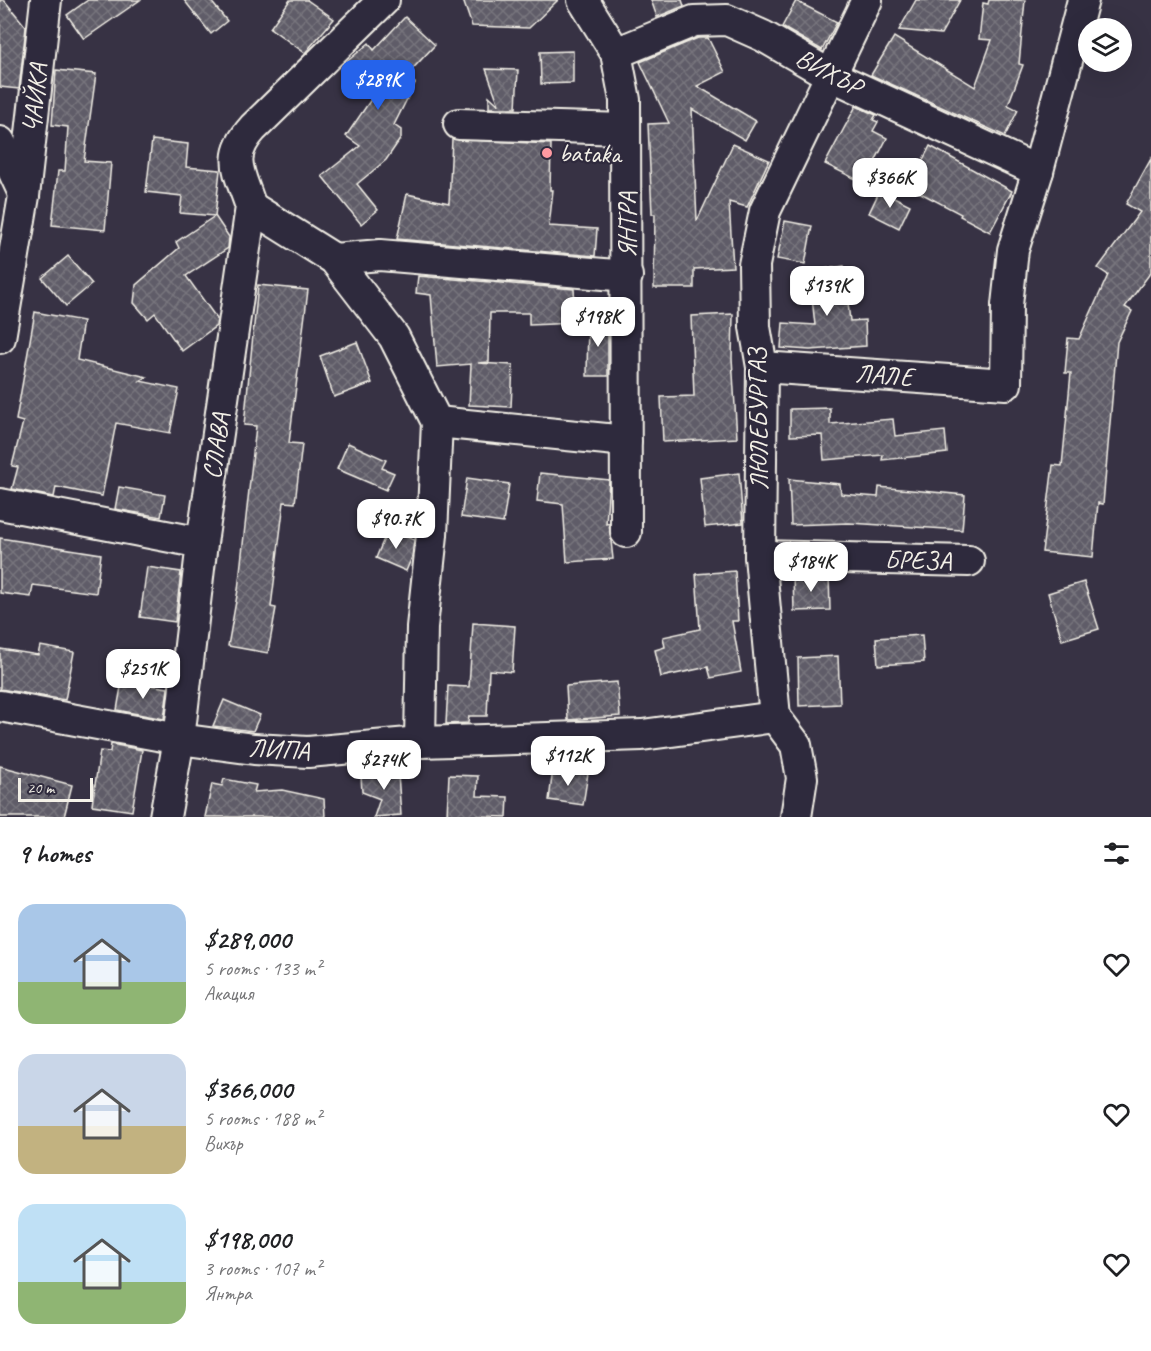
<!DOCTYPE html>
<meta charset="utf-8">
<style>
body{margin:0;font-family:Caveat,sans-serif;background:#f2f2f2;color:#202124;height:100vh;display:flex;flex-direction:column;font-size:22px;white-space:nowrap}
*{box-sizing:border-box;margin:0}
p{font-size:20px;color:#757577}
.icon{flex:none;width:33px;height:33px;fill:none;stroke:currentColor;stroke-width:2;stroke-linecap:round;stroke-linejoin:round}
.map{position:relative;height:817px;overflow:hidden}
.sheet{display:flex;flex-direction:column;background:#fff;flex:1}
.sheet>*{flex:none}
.fabs{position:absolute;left:1078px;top:18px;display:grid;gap:12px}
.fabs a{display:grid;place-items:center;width:54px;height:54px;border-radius:50%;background:#fff;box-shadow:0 6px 24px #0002;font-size:30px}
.scale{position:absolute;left:18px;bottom:15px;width:75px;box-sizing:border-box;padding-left:6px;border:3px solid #f4f1e8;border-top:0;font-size:16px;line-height:21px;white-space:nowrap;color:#f4f1e8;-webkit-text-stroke:4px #2f2a3d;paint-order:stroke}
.price{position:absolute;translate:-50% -51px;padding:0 14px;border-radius:12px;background:#fff;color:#222;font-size:20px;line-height:39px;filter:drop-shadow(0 2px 3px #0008)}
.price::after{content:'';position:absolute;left:50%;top:36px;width:18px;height:14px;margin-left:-9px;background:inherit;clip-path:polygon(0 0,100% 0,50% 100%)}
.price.active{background:#2563eb;color:#fff}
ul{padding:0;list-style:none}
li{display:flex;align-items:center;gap:18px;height:150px;padding:0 18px}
li span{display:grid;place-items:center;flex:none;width:168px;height:120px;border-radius:18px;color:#555}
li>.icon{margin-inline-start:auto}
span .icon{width:72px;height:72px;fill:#fffc;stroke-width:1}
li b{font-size:26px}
h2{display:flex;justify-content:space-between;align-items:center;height:72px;padding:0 18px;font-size:26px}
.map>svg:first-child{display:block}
</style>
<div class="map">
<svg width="1151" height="817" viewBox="0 0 1151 817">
<defs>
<pattern id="building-cross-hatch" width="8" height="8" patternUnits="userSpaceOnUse" patternTransform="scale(1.5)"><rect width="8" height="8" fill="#5f5c67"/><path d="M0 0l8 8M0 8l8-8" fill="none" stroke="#77747d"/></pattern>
</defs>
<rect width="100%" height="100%" fill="#373244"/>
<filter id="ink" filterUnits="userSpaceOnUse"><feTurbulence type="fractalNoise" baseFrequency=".0167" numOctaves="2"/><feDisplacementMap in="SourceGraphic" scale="12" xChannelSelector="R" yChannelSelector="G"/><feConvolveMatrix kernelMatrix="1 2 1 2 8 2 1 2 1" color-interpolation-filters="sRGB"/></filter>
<g filter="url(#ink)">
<!-- building -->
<g fill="url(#building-cross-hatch)" stroke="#f4f1e8" stroke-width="1.5">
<polygon points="0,0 4,0 26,27 19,89 0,87"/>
<polygon points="88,0 140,0 84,39 67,15"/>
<polygon points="184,0 210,0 227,21 211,34"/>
<polygon points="290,0 307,0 334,19 305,53 270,28"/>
<polygon points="463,0 558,0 529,28 472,26"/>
<polygon points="651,0 682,0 684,6 657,17"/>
<polygon points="916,0 960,0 941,34 899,30"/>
<polygon points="989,0 1025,0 1019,64 1023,65 1008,105 1018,110 1005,136 871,75 894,37 975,87 992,40 979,39 983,3 988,4"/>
<polygon points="796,1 837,22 822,50 782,27"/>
<polygon points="405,17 435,45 404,78 415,83 394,125 401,130 401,138 386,160 357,184 378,210 361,224 322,176 360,146 346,136 372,98 344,64 369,43 374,50"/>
<polygon points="698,38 708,38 725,72 697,86 756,121 745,140 692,109 697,221 733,144 769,160 747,207 729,202 733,267 694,269 694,288 654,288 655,214 652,214 648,124 669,123 640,62"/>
<polygon points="573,51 573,83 541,84 540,52"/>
<polygon points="486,69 518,70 516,108 489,108 489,96 499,105"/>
<polygon points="56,70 96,74 84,161 111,163 105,230 52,225 58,171 65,171 68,127 52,125"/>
<polygon points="856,106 876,115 873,120 878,122 873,131 887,138 864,183 825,164"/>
<polygon points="452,139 551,144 550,190 553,190 549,226 597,229 595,256 397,239 407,194 449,203"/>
<polygon points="152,140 188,144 186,167 220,170 215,216 180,213 182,196 146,192"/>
<polygon points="930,146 1012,191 990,232 960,216 961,214 909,187"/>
<polygon points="1151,159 1151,272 1125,307 1132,311 1117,342 1103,504 1098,503 1093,557 1042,552 1053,465 1062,466 1071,373 1065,373 1068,338 1079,339 1108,275 1098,268 1140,212 1126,204"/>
<polygon points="880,190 910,205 899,228 869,213"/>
<polygon points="215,216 229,237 228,248 186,276 217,319 216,326 182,351 155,313 148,319 134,303 136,285 179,248 176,242"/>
<polygon points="785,221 812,226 805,264 777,259"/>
<polygon points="68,256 92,284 66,306 42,278"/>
<polygon points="844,266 850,321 865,320 866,346 810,350 781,348 783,323 815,325 809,271"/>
<polygon points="418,276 574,289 576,323 529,325 529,313 490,313 489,362 478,363 513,365 511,407 469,405 471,364 437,367 431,295 416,293"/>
<polygon points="258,285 308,290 289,443 302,444 295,503 284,502 271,607 276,608 268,653 228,646 238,590 256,426 244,425"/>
<polygon points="35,312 83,321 77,360 147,377 140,381 179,389 170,433 116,423 102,496 56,487 54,497 12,489 18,467 12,466 23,422 16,420"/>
<polygon points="733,314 732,358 737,438 663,442 661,397 694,396 691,316"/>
<polygon points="588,319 608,320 608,376 587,376"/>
<polygon points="357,342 372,383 334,397 320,356"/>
<polygon points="830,408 830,424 893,419 895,436 945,431 947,453 882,460 883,455 824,460 822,435 790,436 790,409"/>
<polygon points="348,443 386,460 382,468 394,473 386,490 337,469"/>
<polygon points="540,473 609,480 606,524 609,523 613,559 567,562 563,504 537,501"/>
<polygon points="739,473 743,523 705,527 700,478"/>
<polygon points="467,478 509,484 503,523 461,517"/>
<polygon points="789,479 840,484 841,494 878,497 879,487 965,495 962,530 849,523 791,525"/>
<polygon points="119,487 165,495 161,517 115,509"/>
<polygon points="388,529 414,540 412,557 406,571 376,558"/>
<polygon points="0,538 101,554 96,593 33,585 31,597 0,593"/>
<polygon points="147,567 181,572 175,622 140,617"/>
<polygon points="735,571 738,621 732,621 741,672 711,678 708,667 661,677 655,650 665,647 663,637 700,629 696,574"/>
<polygon points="793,574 829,575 830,610 794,611"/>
<polygon points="1084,582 1099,629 1062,640 1048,593"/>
<polygon points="473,623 515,626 512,672 489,670 487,716 469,716 468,723 446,724 448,686 469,687"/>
<polygon points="922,635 924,662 878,665 876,638"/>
<polygon points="40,646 74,652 65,700 0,689 0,649 38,655"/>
<polygon points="838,656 840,704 799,706 798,658"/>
<polygon points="122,681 168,688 164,719 117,710"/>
<polygon points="617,682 620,716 568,720 566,686"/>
<polygon points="224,700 260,715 253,731 213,726"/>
<polygon points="111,744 142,750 132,811 92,805 100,751 110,752"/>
<polygon points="397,761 401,815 374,817 380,799 362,792 361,776 387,774 391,762"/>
<polygon points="0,766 72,785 64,817 0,817"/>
<polygon points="553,769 588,773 583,805 549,800"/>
<polygon points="449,775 478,776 477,796 508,797 507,817 447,815"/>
<polygon points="224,779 256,785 254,792 282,790 324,799 325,817 205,817 212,784 222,786"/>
</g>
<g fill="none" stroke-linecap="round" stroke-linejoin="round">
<!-- minor casing -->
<g stroke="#f4f1e8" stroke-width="34">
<g id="minor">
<polyline points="583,0 616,53 625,100 626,532"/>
<polyline points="616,53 694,21 727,20 763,36 830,75 1038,171"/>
<polyline points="459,124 625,129"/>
<polyline points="0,142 24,194"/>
<polyline points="251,207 334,259 394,337 437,422 432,535 422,627 420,742"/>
<polyline points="334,259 380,255 627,276"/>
<polyline points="0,338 24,196 46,0"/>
<polyline points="762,367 1006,384 1007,305 1013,250 1038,171 1083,0"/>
<polyline points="437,422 626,441"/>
<polyline points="0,504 202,543"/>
<polyline points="760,556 969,561"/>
<polyline points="0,706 179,739 254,749 308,752 420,742 642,735 775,717"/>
<polyline points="775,717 760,556 762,367 755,327 754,265 765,211 867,0"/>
<polyline points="775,717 796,745 802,778 796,817"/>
<path d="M165 817 179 739 202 543 251 207C240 172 226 158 253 128L384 0"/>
</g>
</g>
<!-- minor -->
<use href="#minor" stroke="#2f2a3d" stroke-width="30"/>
</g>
</g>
<!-- markers -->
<circle fill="#ff9aa2" stroke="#2f2a3d" stroke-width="2" cx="547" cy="153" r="6"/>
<g text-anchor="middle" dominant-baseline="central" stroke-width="4.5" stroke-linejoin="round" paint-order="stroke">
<!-- street labels -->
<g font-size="26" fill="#f4f1e8" stroke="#2f2a3d">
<text transform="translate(829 72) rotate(28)">ВИХЪР</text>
<text transform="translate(35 98) rotate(-84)">ЧАЙКА</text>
<text transform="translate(627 225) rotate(-90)">ЯНТРА</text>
<text transform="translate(884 375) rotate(4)">ЛАЛЕ</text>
<text transform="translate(758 419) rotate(-91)">ЛЮЛЕБУРГАЗ</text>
<text transform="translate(216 446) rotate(-82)">СЛАВА</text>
<text transform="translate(918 560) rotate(1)">БРЕЗА</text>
<text transform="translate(279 749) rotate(3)">ЛИПА</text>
</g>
<!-- poi labels -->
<g font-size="26" fill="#f4f1e8" stroke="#2f2a3d" text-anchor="start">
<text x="559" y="153">bataka</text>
</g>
</g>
</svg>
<div class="fabs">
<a><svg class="icon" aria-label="layers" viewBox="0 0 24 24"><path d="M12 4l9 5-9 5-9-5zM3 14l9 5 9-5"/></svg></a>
</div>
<div class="scale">20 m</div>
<b class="price active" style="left:378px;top:111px">$289K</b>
<b class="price" style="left:890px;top:209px">$366K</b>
<b class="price" style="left:827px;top:317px">$139K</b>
<b class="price" style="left:598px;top:348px">$198K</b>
<b class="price" style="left:396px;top:550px">$90.7K</b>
<b class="price" style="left:811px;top:593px">$184K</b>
<b class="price" style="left:143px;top:700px">$251K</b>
<b class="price" style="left:568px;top:787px">$112K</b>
<b class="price" style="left:384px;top:791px">$274K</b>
</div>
<section class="sheet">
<h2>9 homes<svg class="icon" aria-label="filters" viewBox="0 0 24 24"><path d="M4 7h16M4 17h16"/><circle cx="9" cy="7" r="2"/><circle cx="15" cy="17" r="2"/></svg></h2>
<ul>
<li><span style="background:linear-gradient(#a9c7e8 65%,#8fb573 0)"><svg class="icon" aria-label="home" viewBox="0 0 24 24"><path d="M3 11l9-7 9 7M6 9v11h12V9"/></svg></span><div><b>$289,000</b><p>5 rooms · 133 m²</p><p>Акация</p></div><svg class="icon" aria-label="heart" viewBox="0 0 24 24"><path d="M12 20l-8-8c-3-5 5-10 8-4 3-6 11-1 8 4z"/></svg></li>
<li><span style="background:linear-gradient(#c9d6e8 60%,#c2b280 0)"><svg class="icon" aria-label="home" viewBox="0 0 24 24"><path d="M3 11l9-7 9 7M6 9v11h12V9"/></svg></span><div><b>$366,000</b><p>5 rooms · 188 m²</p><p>Вихър</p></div><svg class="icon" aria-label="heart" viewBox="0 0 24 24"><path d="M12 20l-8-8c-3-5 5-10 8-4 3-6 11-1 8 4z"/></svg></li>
<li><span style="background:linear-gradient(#bfe0f5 65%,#8fb573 0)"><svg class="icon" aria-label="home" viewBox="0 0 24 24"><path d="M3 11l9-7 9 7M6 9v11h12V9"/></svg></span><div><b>$198,000</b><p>3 rooms · 107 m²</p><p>Янтра</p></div><svg class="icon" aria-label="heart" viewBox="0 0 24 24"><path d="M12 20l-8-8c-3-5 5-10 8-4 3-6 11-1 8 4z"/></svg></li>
</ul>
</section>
